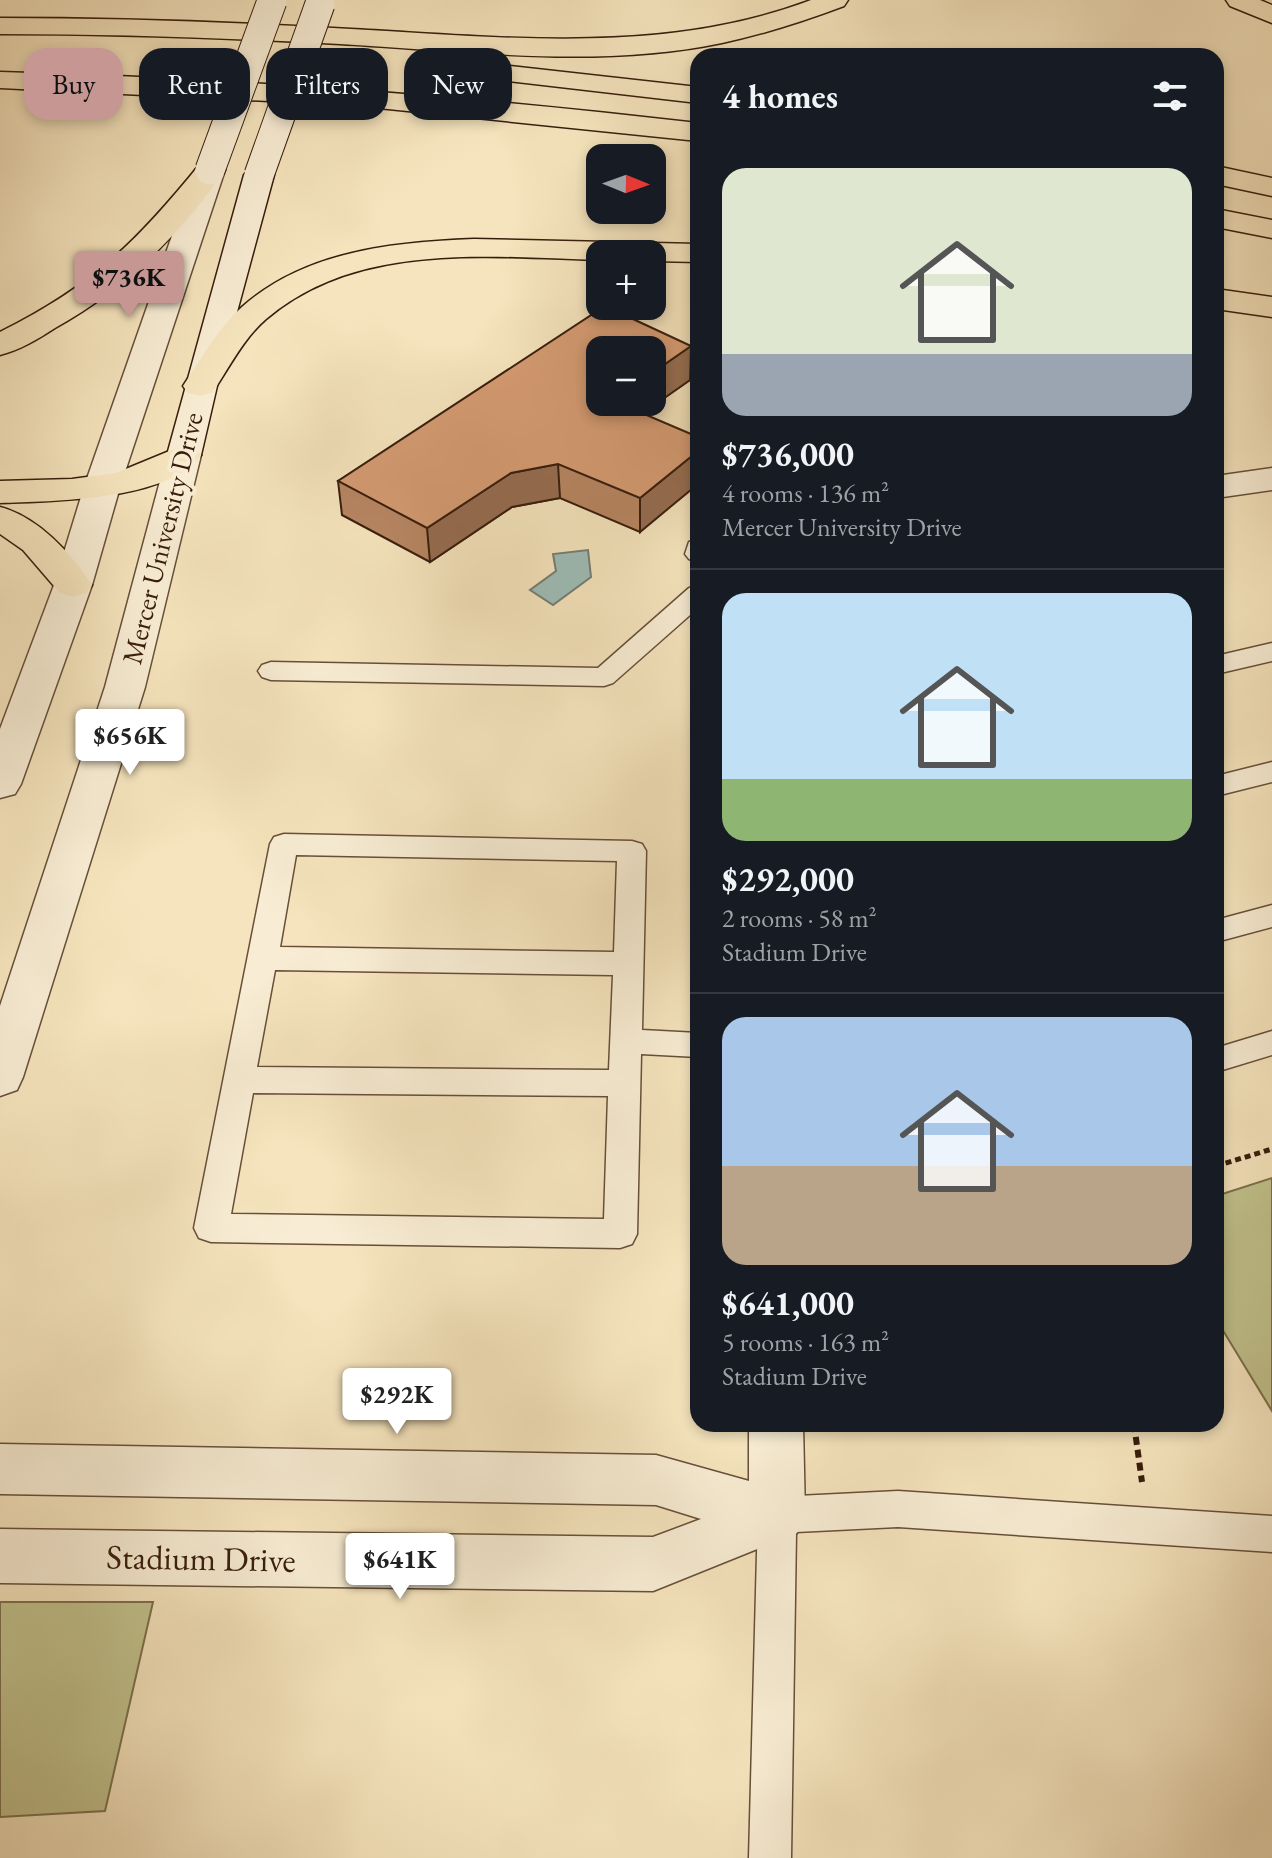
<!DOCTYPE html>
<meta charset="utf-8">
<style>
body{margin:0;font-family:"EB Garamond",serif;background:#242831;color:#f1f3f6;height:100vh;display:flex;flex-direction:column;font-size:30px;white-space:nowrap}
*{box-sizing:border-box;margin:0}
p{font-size:26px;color:#9ea1a6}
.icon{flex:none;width:44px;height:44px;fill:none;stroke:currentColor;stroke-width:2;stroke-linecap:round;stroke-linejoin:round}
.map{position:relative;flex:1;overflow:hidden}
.drawer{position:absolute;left:690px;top:48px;width:534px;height:1384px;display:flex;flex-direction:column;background:#171b24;border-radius:24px;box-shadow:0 4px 12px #0003}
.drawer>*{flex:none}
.banner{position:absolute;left:24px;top:48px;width:546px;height:72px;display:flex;gap:16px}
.needle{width:52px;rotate:91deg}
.tools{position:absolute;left:586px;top:144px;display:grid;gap:16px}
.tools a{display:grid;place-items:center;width:80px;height:80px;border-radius:16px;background:#171b24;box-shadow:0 4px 12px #0003;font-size:40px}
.price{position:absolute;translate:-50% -68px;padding:0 18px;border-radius:8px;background:#fff;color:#222;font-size:26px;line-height:52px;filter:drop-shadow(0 2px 4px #0008)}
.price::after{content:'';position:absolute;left:50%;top:48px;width:24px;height:18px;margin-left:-12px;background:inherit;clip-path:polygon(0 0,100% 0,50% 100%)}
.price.current{background:#c59692;color:#111}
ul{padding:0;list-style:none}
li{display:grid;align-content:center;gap:16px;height:424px;padding:0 32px}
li+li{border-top:2px solid #363941}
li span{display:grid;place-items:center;height:248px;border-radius:24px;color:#555}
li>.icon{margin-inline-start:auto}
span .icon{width:144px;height:144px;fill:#fffc;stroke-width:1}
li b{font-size:34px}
h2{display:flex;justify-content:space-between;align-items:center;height:96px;padding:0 32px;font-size:34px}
.pill{padding:0 28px;border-radius:24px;background:#171b24;box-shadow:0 4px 12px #0003;font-size:28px;line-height:72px}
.pill.current{background:#c59692;color:#111}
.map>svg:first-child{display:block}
</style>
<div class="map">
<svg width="1272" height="1858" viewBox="0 0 1272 1858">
<rect width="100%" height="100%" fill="#f5e4bd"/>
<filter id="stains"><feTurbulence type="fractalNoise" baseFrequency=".0025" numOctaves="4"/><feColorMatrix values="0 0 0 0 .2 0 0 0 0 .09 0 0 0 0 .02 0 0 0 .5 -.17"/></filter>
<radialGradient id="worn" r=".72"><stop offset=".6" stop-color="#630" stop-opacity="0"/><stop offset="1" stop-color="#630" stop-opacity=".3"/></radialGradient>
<!-- green -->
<g fill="#c1c28d" stroke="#7c704d" stroke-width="2">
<polygon points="1272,1178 1272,1411 1216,1319 1216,1196"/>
<polygon points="0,1602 153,1602 105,1811 0,1817"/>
</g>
<!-- water -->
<polygon fill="#9ebdb8" stroke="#757d74" stroke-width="2" points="588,550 591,577 553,605 530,590 556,571 553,554"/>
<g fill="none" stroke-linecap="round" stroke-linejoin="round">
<!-- service casing -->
<g stroke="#674f39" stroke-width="3">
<g id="service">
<polygon points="698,539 698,562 689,559 685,554 689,542"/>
<polygon points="698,586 698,608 613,683 604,686 271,680 262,677 258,671 262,665 271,662 598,668 689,588"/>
<polygon points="1272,643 1272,661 1216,674 1216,656"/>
<polygon points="1272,762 1272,782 1216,796 1216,776"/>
<path d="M284 834 632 841 642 844 646 851 642 1030 698 1033V1057L641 1054 637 1234 632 1244 620 1248 211 1242 199 1238 194 1228 270 844 274 837ZM296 855 617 861 614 952 280 947ZM275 970 613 975 609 1070 257 1067ZM253 1093 608 1096 604 1219 231 1214Z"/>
<polygon points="1272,905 1272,927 1216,942 1216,920"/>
<polygon points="1272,1031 1272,1055 1216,1072 1216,1048"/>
<polygon points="898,1491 1272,1516 1272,1552 898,1527 796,1532 791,1858 749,1858 758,1515 764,1503 777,1497"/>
</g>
</g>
<!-- minor casing -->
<g stroke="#674f39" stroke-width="3">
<g id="minor">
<polygon points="1272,468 1272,490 1216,498 1216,476"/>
<polygon points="749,1424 803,1424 805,1515 797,1533 653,1591 0,1583 0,1529 653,1537 701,1519 656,1505 0,1494 0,1444 656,1455 749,1481"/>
</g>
</g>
<!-- tertiary casing -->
<g stroke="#674f39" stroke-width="3">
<g id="tertiary">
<polygon points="210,161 220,164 225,170 120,487 92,585 21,784 15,794 0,798 0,729 54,585 84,487 195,170 200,164"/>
<polygon points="184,445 196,448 201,455 145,687 23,1077 17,1090 0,1096 0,1006 105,687 167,455 172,448"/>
</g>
</g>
<!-- secondary casing -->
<g stroke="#381d0d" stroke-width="3">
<polygon id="secondary" points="259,166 269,169 274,175 217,386 201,455 196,462 184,465 172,462 167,455 244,175 249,169"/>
</g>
<!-- motorway casing -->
<g stroke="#381d0d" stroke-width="3">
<g id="motorway">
<path d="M811 0H848L844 6C804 21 764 34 722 43 598 69 466 51 340 44 227 38 114 34 0 34V18C117 18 234 22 351 29 505 37 663 56 811 0Z"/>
<polygon points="1226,0 1260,0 1272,5 1272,23 1230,6"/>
<polygon points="510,66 698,87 698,103 500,80 496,74 500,68"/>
<path d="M0 72C234 78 466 96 698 123V141L349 105 0 88Z"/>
<path d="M210 161 220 164 225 170C179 236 125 289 55 328 38 339 20 350 0 355V332C92 286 136 243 200 164Z"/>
<polygon points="1216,166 1272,178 1272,196 1216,184"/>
<polygon points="1216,209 1272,220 1272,238 1216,227"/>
<path d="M474 239 698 244V262L652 261V254H600V260C488 257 357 241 266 319 243 339 229 368 212 393L200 396 188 393 183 386C201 359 218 328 242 307 305 251 393 242 474 239Z"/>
<polygon points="1216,289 1272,297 1272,317 1216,309"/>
<path d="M184 445 196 448 201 455C169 501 51 501 0 503V481L72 479 116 473Z"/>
<path d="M0 507C38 517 71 553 92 585L86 593 73 597 60 593 23 550 0 534Z"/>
</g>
</g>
<!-- path-far1 -->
<polyline stroke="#381d0d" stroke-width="5" stroke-dasharray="6 4" stroke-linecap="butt" points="1216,1166 1272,1149"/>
<!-- path -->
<polyline stroke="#381d0d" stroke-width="6" stroke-dasharray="8 5" stroke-linecap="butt" points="1134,1424 1142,1482"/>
<!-- service -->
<use href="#service" fill="#f8edd4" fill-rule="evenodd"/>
<!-- minor -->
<use href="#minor" fill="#f8edd4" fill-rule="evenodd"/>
<!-- tertiary -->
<use href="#tertiary" fill="#f8edd4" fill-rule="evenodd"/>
<!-- secondary -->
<use href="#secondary" fill="#f8edd4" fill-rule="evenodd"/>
<!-- motorway -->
<use href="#motorway" fill="#f5e4bd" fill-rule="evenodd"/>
<!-- secondary-bridge casing -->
<g stroke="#381d0d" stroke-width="31" stroke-linecap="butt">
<g id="secondary-bridge">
<polyline points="210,170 272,1"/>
<polyline points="259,175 320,4"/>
</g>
</g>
<!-- secondary-bridge -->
<use href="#secondary-bridge" stroke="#f8edd4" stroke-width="29"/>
</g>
<!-- wall -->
<polygon fill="#b78562" stroke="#381d0d" stroke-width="2" points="691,346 690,380 642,413 640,532 560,498 512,507 430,562 342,515 338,481"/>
<!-- shaded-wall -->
<g fill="#956c50" stroke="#381d0d" stroke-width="2">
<polygon points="691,346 690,380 613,434 612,402 652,402 652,373"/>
<polygon points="698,451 698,484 640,532 640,498"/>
<polygon points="558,464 560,498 512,507 430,562 427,528 511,473"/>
</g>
<!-- building -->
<polygon fill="#d59b72" stroke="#381d0d" stroke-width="2" points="605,306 691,346 652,373 652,350 600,350 600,402 616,402 698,437 698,451 640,498 558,464 511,473 427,528 338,481"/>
<g text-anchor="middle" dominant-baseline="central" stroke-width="8" stroke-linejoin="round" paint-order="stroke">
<!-- street labels -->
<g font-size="28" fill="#381d0d" stroke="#f8edd4">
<text transform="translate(162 538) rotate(-76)">Mercer University Drive</text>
</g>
<!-- near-street labels -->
<g font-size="34" fill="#381d0d" stroke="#f8edd4">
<text transform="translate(201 1558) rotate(1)">Stadium Drive</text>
</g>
</g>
<rect width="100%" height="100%" filter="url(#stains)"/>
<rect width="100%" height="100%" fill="url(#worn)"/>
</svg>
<div class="tools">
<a><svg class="needle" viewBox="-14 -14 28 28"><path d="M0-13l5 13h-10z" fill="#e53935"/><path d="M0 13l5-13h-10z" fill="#9ea1a6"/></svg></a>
<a>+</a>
<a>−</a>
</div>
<b class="price current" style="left:129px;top:319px">$736K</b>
<b class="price" style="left:130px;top:777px">$656K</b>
<b class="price" style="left:397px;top:1436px">$292K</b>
<b class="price" style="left:400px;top:1601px">$641K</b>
<div class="banner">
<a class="pill current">Buy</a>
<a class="pill">Rent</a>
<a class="pill">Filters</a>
<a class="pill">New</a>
</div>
<section class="drawer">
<h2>4 homes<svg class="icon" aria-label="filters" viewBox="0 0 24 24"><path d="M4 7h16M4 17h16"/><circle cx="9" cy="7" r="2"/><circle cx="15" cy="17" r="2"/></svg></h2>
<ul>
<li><span style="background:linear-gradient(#dfe7d0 75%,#9aa5b1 0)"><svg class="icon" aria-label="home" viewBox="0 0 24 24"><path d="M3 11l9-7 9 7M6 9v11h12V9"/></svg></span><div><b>$736,000</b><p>4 rooms · 136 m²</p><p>Mercer University Drive</p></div></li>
<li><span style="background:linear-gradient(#bfe0f5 75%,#8fb573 0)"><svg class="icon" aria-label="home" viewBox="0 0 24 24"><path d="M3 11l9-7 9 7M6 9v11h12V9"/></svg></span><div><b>$292,000</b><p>2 rooms · 58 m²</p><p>Stadium Drive</p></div></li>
<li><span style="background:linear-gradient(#a9c7e8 60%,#b9a48a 0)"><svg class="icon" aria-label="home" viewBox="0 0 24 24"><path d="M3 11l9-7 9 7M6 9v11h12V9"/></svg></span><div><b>$641,000</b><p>5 rooms · 163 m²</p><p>Stadium Drive</p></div></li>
</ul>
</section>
</div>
